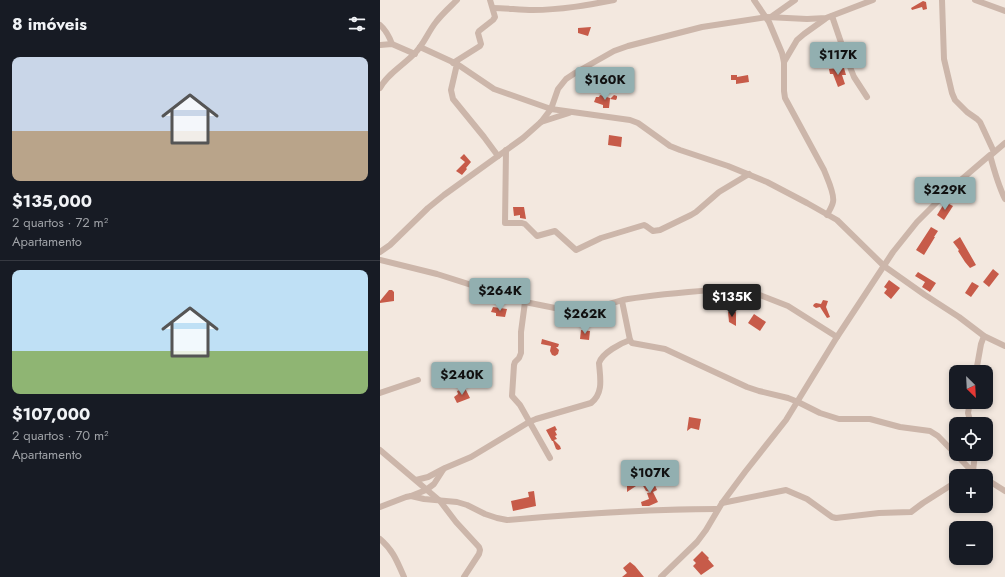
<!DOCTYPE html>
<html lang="pt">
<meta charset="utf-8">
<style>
body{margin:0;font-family:Jost,sans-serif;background:#242831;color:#f1f3f6;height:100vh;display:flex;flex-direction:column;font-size:15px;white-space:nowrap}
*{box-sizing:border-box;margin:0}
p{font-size:13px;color:#9ea1a6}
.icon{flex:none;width:22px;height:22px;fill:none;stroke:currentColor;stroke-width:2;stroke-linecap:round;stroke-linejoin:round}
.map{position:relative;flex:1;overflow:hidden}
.panel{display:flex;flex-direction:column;background:#171b24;width:380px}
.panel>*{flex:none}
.needle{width:26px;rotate:156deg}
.fabs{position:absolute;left:569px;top:365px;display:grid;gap:8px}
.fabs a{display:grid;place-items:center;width:44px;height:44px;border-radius:8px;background:#171b24;box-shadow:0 2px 6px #0003;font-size:20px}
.price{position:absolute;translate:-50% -34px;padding:0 9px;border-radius:4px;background:#92afb0;color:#111;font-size:13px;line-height:26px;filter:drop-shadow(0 1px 2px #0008)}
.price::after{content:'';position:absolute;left:50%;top:24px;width:12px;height:9px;margin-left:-6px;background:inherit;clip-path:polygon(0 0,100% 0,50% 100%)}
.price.on{background:#222;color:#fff}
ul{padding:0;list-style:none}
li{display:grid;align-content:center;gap:8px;height:212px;padding:0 12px}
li+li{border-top:1px solid #363941}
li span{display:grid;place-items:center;height:124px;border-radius:8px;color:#555}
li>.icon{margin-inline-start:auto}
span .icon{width:72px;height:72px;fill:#fffc;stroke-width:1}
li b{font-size:17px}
h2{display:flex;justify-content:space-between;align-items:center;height:48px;padding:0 12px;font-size:17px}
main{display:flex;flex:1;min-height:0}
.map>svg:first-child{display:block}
</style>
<main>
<section class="panel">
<h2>8 imóveis<svg class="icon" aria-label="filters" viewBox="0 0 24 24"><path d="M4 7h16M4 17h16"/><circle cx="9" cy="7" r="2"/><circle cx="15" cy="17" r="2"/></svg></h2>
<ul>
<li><span style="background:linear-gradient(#c9d6e8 60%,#b9a48a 0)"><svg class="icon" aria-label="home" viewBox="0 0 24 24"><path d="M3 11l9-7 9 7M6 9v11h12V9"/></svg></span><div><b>$135,000</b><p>2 quartos · 72 m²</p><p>Apartamento</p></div></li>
<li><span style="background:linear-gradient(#bfe0f5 65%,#8fb573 0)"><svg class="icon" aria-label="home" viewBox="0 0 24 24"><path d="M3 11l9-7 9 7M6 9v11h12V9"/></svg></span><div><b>$107,000</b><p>2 quartos · 70 m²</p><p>Apartamento</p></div></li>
</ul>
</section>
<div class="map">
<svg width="625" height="577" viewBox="0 0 625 577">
<rect width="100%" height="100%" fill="#f3e8df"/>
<!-- building -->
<g fill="#c75b49">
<polygon points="543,1 546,2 547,9 543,10 542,7 532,10 531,8"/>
<polygon points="211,27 208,36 198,33 198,28"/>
<polygon points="464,68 466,75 462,75 465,84 458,87 453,74 450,74 449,69"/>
<polygon points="351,75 357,75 357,77 368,75 369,82 356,84 356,80 351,80"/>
<polygon points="220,95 230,98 230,99 234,95 237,96 237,98 236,100 230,99 229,108 223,108 223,105 214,102 216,97 219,97"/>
<polygon points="229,135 242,137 241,147 228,145"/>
<polygon points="84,154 91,162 86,168 87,169 82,175 76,171 85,162 80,158"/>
<polygon points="565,202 573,206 564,220 557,215"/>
<polygon points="139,206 139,207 144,207 146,219 140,218 140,215 134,216 133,207 139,207"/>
<polygon points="551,227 558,231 554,237 555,237 544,255 536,250"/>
<polygon points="580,237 596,265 590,268 585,262 578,251 579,250 573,242"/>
<polygon points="613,269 619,274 609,287 603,282"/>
<polygon points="538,272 556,283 550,292 542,287 545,282 535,276"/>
<polygon points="509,280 520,288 511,299 504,293 507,289 504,287"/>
<polygon points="592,282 599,286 591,297 585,293"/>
<polygon points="9,290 12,290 14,292 14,301 0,303 0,301"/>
<polygon points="443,300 448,301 446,307 450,317 447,318 440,307 436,308 433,306 434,304 436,303 441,304"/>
<polygon points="113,307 127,309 125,317 116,316 116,313 111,312"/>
<polygon points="348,312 356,312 356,326 349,322"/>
<polygon points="374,314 386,322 380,331 368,323"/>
<polygon points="201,330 210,331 209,340 200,339"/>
<polygon points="162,339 179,344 178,347 176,347 179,350 178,354 175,356 172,355 170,351 171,346 161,344"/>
<polygon points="85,388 90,398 77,403 74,397 78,394 77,391"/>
<polygon points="309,417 321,419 319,430 311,428 307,431"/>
<polygon points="175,426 177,430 175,431 177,435 175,436 177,439 174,440 180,446 181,449 178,450 176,449 173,441 172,441 166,430"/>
<polygon points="260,478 262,482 247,492 247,484 251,484"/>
<polygon points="272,479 277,490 273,492 278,502 269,506 262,506 261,502 269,499 267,493 271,492 266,491 262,484"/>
<polygon points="154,491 156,506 133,511 131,501 149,497 148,492"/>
<polygon points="322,551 329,558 328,559 334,566 321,575 313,566 316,563 313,560"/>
<polygon points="250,562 255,566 264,577 242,577 247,573 243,568"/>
</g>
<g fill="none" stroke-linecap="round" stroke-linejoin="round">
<!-- street -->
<g stroke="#ccb6aa" stroke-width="6">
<path d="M374 0 389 22 402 53 404 62V91L405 98 444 170C447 178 455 194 453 202 452 207 449 211 447 215"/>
<polyline points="562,0 564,59 572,93 575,100 587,112 597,119 600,122 614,152"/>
<polyline points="595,0 625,11"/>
<path d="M113 8C126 8 140 10 153 10 181 10 208 5 234 0"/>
<polyline points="452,16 466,57 474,77 487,97"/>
<polyline points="391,17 415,0"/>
<path d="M0 25C6 30 9 36 12 44"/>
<polyline points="0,45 12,44 35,54"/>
<polyline points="40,47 77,64 114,89 171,109 250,120 258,123 290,146 300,150 348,166 387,182 427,203 457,220 504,266 545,295 579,317 604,336 625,346"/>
<polyline points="404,62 417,40 424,34 445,19"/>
<polyline points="73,63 100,46 101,44 98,33 99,31 113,20 115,17 110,0"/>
<polyline points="77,64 71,90 73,99 104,137 118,156"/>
<path d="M0 88C7 74 25 64 35 53 44 44 48 32 56 22 62 14 70 7 77 0"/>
<polyline points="161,122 189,113"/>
<polyline points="126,150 125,223 142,223 145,224 157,236 175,231 196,250 221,238 264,225 266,226 273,231 280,230 311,215 316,212 339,192 369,174"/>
<polyline points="611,155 625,143"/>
<polyline points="0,252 10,245 48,208 64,195 143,138 161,122 171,109 178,89 186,79 195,73 234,51 248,46 322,27 387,17 427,19 446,18 493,0"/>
<path d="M0 260 57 274 145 302 195 312C213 312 230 302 248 299 284 293 321 291 358 288L367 290 408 306 457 337"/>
<polyline points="242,301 250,340 252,343 285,349 367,387 379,391 408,398 418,402 440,413 459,419 490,419 520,427 550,431 558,436 588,467 602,476"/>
<polyline points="145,302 141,332 141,353 139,358 135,362 134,365 132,396 140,405 170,458"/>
<polyline points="596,372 601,344 604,336"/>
<polyline points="0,393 38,380"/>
<polyline points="590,402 588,413 591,424"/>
<polyline points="0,450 60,501 76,522 99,547 100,550 99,554 84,577"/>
<polyline points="585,476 593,471 595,454"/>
<polyline points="606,479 625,491"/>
<path d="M36 480 48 477 65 468 91 457 149 422 156 419 211 403C224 393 220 377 219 363 222 353 241 343 250 340"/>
<polyline points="31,496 46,490 54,484 63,470"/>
<polyline points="342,503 406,490 427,499 452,517 456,518 499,513 531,512 543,503 576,482"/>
<path d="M0 507 26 497 31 496 44 499 77 502 87 505 105 514 117 518 127 520C197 514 267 509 337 509"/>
<path d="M0 539C13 550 17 561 24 577"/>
<path d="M281 577 317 542 326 530 342 503 365 472 406 420 457 337 513 252 537 222 568 191 610 155C614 170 618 185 625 199"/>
</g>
</g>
</svg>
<div class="fabs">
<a><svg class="needle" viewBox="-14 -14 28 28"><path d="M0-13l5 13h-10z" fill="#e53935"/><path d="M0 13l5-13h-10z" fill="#9ea1a6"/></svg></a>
<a><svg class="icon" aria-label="locate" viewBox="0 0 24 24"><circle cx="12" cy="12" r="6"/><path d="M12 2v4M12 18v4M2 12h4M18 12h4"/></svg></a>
<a>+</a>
<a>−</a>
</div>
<b class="price" style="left:458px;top:76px">$117K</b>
<b class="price" style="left:225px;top:101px">$160K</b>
<b class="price" style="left:565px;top:211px">$229K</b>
<b class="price" style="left:120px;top:312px">$264K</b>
<b class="price on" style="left:352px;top:318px">$135K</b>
<b class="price" style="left:205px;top:335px">$262K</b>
<b class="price" style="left:82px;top:396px">$240K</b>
<b class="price" style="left:270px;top:494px">$107K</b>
</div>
</main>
